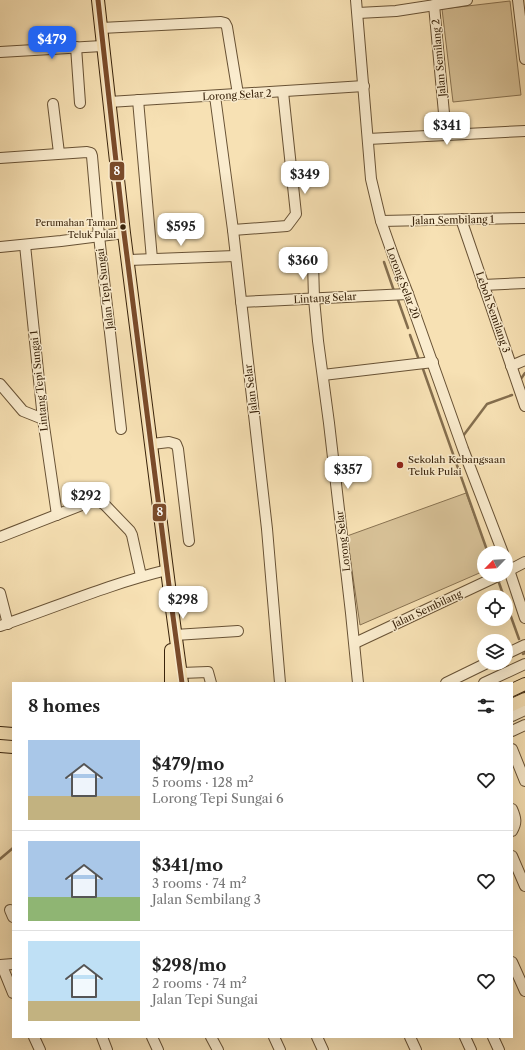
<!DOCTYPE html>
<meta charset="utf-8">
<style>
body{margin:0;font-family:"Libre Caslon Text",serif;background:#f6f6f6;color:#222;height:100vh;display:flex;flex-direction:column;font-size:15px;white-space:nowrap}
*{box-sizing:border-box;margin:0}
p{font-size:13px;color:#767676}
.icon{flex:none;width:22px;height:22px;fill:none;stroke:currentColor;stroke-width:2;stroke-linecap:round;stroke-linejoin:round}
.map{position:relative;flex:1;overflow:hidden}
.details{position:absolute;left:12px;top:682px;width:501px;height:356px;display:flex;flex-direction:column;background:#fff;border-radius:0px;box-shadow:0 4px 16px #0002}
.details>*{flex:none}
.needle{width:26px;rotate:245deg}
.fabs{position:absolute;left:477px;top:546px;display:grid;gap:8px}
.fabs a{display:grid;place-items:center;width:36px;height:36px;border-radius:50%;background:#fff;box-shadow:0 4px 16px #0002;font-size:20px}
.price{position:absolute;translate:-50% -34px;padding:0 9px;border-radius:8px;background:#fff;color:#222;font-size:13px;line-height:26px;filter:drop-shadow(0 1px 2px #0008)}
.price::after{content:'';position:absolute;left:50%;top:24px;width:12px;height:9px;margin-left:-6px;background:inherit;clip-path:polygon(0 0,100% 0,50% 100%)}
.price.on{background:#2563eb;color:#fff}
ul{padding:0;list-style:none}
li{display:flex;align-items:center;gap:12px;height:100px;padding:0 16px}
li+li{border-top:1px solid #e0e0e0}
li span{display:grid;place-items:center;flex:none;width:112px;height:80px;border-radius:0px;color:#555}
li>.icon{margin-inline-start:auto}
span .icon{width:48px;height:48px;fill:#fffc;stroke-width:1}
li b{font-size:17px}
h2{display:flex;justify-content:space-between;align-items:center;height:48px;padding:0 16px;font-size:17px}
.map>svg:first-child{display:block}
</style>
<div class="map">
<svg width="525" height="1050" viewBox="0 0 525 1050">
<rect width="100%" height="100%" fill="#f7e1b4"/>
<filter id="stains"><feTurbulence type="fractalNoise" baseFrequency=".005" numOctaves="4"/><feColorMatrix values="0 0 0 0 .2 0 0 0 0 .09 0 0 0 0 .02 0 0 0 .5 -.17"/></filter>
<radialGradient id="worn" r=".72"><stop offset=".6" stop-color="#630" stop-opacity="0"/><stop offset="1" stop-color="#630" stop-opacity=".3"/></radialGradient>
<!-- green -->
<g fill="#d7c197" stroke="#887251">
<polygon points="510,1 521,95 453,102 442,9"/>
<polygon points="466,493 488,553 484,553 484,571 360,625 347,536"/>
</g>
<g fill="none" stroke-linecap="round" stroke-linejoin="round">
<!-- stream -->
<g stroke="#846e4e" stroke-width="2.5">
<polyline points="384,262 394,291"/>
<polyline points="398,300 408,328"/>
<polyline points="410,335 419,360"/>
<polyline points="423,369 488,553"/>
<polyline points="520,380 525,373"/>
<polyline points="463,436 487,404 512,395"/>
<polyline points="498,580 504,597"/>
<polyline points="506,604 507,608"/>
<polyline points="510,614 519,639"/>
<polyline points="523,654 525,653"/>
<polyline points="0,859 13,848"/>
</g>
<!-- minor casing -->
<g stroke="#685235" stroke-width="12">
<g id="minor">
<polyline points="356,0 371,179 381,221 394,258 408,294 463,449 503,553"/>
<polyline points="518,0 525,59"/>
<polyline points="434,5 446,135"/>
<polyline points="358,13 396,11 467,0"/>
<polyline points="101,28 221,22 225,23 227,27 238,94"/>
<polyline points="76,47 80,103"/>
<polyline points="0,52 102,46"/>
<polyline points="215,96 233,230 267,529 280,683"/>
<polyline points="138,100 152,259"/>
<polyline points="109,102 364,86"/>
<polyline points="53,104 59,153"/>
<polyline points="368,139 525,131"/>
<polyline points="0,158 87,152 91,153 92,156 99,236 121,429"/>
<polyline points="461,219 525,406"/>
<polyline points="381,221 525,218"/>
<polyline points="233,230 287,226 296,214 283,92"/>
<polyline points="25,245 43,419 57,515"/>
<polyline points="0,247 61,241 124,233"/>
<polyline points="129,260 235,256"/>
<polyline points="313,262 314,299 318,341 329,423 351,613 358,683"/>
<polyline points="483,285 525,283"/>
<polyline points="241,302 408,294"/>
<polyline points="511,366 525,360"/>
<polyline points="323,375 433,362"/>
<polyline points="0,384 23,411 43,419"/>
<polyline points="152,444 169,442 176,444 178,449 189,541"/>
<polyline points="0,537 92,501 99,501 105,505 130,531 132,535 141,576"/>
<polyline points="506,561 525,618"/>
<polyline points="506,572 525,562"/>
<polyline points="0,593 8,624"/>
<path d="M0 626C56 607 109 584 167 570"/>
<polyline points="175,635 238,631"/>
<polyline points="355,643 500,575"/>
<polyline points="506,654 525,645"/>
<polyline points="181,673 208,672 211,683"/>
<polyline points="446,683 487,663"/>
<polyline points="484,683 525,664"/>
<polyline points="512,716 525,710"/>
<polyline points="512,731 525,725"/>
<polyline points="512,749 525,781"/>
<path d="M512 809C516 818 517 823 512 831"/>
<polyline points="512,856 525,886"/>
<polyline points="10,910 13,917"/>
<polyline points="512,962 525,991"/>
<polyline points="0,965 13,964"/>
<polyline points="2,966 13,993"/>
<polyline points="34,1037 40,1050"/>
<polyline points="102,1037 107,1050"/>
<polyline points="152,1037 158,1050"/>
<polyline points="211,1037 218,1050"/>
<polyline points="274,1037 280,1050"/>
<polyline points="317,1037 323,1050"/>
<polyline points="410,1037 416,1050"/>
<polyline points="465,1037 471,1050"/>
<polyline points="493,1037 499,1050"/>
</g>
</g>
<!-- major casing -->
<g stroke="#39230b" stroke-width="14">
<g id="major">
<polyline points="98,0 124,233 172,609 182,683"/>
<polyline points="171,650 171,683"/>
<polyline points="512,690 525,684"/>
<polyline points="512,705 525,699"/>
<polyline points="0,733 13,734"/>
<polyline points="0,746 13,747"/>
</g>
</g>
<!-- minor -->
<use href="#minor" stroke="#faecce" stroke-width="10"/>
<!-- major -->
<use href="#major" stroke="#f7e1b4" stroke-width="12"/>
<!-- bus-1 casing -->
<g stroke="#faecce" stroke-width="8">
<polyline id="bus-1" points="98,0 124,233 172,609 182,683"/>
</g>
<!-- bus-1 -->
<use href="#bus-1" stroke="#7a4b2a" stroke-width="5"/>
</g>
<!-- markers -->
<circle fill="#39230b" stroke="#faecce" stroke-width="1.5" cx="123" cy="227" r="3.5"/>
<circle fill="#8f2418" stroke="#faecce" stroke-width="1.5" cx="400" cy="465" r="4"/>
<g text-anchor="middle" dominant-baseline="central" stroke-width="3" stroke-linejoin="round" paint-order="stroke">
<!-- bus labels -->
<g font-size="9" fill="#39230b" stroke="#faecce" text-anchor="end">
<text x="116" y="222">Perumahan Taman<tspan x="116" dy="12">Teluk Pulai</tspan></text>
</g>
<!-- street labels -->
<g font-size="10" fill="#39230b" stroke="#faecce">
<text transform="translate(439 58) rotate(-95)">Jalan Semilang 2</text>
<text transform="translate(237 95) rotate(-3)">Lorong Selar 2</text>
<text transform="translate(453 220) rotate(-1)">Jalan Sembilang 1</text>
<text transform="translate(403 283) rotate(69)">Lorong Selar 20</text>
<text transform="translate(105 289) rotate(-97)">Jalan Tepi Sungai</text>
<text transform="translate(325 298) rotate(-3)">Lintang Selar</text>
<text transform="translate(493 312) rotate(71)">Leboh Semilang 3</text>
<text transform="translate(39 381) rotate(-96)">Lintang Tepi Sungai 1</text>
<text transform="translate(251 389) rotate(-97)">Jalan Selar</text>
<text transform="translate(343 541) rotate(-97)">Lorong Selar</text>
<text transform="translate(427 609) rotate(-25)">Jalan Sembilang</text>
</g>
<!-- poi labels -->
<g font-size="10" fill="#39230b" stroke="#faecce" text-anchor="start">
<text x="408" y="459">Sekolah Kebangsaan<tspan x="408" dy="12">Teluk Pulai</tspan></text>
</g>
</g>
<g stroke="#faecce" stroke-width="1.5">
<rect x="109" y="161" width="16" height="20" rx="4" fill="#7a4b2a"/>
<rect x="152" y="503" width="15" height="19" rx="4" fill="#7a4b2a"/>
</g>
<g font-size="11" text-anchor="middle" font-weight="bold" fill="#fff">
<text x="117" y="175">8</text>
<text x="160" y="516">8</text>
</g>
<rect width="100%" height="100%" filter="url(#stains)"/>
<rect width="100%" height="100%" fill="url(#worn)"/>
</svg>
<div class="fabs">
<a><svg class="needle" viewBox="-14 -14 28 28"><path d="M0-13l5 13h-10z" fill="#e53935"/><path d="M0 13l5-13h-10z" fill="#767676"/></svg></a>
<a><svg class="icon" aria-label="locate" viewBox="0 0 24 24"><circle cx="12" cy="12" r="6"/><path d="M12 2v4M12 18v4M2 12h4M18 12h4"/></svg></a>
<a><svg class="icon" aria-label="layers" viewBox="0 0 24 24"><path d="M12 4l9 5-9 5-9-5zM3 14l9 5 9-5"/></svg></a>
</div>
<b class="price on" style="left:52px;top:60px">$479</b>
<b class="price" style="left:447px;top:146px">$341</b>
<b class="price" style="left:305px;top:195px">$349</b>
<b class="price" style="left:181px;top:247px">$595</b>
<b class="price" style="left:303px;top:281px">$360</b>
<b class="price" style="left:348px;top:490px">$357</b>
<b class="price" style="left:86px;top:516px">$292</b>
<b class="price" style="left:183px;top:620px">$298</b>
<section class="details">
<h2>8 homes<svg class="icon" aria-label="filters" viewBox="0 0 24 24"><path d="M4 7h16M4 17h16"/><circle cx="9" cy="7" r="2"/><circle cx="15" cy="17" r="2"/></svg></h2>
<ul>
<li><span style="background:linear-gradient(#a9c7e8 70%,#c2b280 0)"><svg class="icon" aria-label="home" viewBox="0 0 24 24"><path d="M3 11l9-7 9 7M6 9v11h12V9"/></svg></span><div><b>$479/mo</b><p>5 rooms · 128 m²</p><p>Lorong Tepi Sungai 6</p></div><svg class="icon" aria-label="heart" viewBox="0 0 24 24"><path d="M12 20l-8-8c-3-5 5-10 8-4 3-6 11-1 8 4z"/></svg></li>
<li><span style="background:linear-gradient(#a9c7e8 70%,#8fb573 0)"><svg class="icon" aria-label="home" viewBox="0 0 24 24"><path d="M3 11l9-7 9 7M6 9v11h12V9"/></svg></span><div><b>$341/mo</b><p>3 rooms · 74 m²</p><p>Jalan Sembilang 3</p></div><svg class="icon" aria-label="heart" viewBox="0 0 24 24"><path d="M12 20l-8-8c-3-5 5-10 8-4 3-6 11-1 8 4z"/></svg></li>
<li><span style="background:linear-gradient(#bfe0f5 75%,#c2b280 0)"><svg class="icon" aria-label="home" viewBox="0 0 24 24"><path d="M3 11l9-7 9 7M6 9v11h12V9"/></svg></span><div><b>$298/mo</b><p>2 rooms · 74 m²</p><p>Jalan Tepi Sungai</p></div><svg class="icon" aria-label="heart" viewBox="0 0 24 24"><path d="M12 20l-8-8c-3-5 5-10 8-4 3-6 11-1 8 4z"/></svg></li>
</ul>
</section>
</div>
